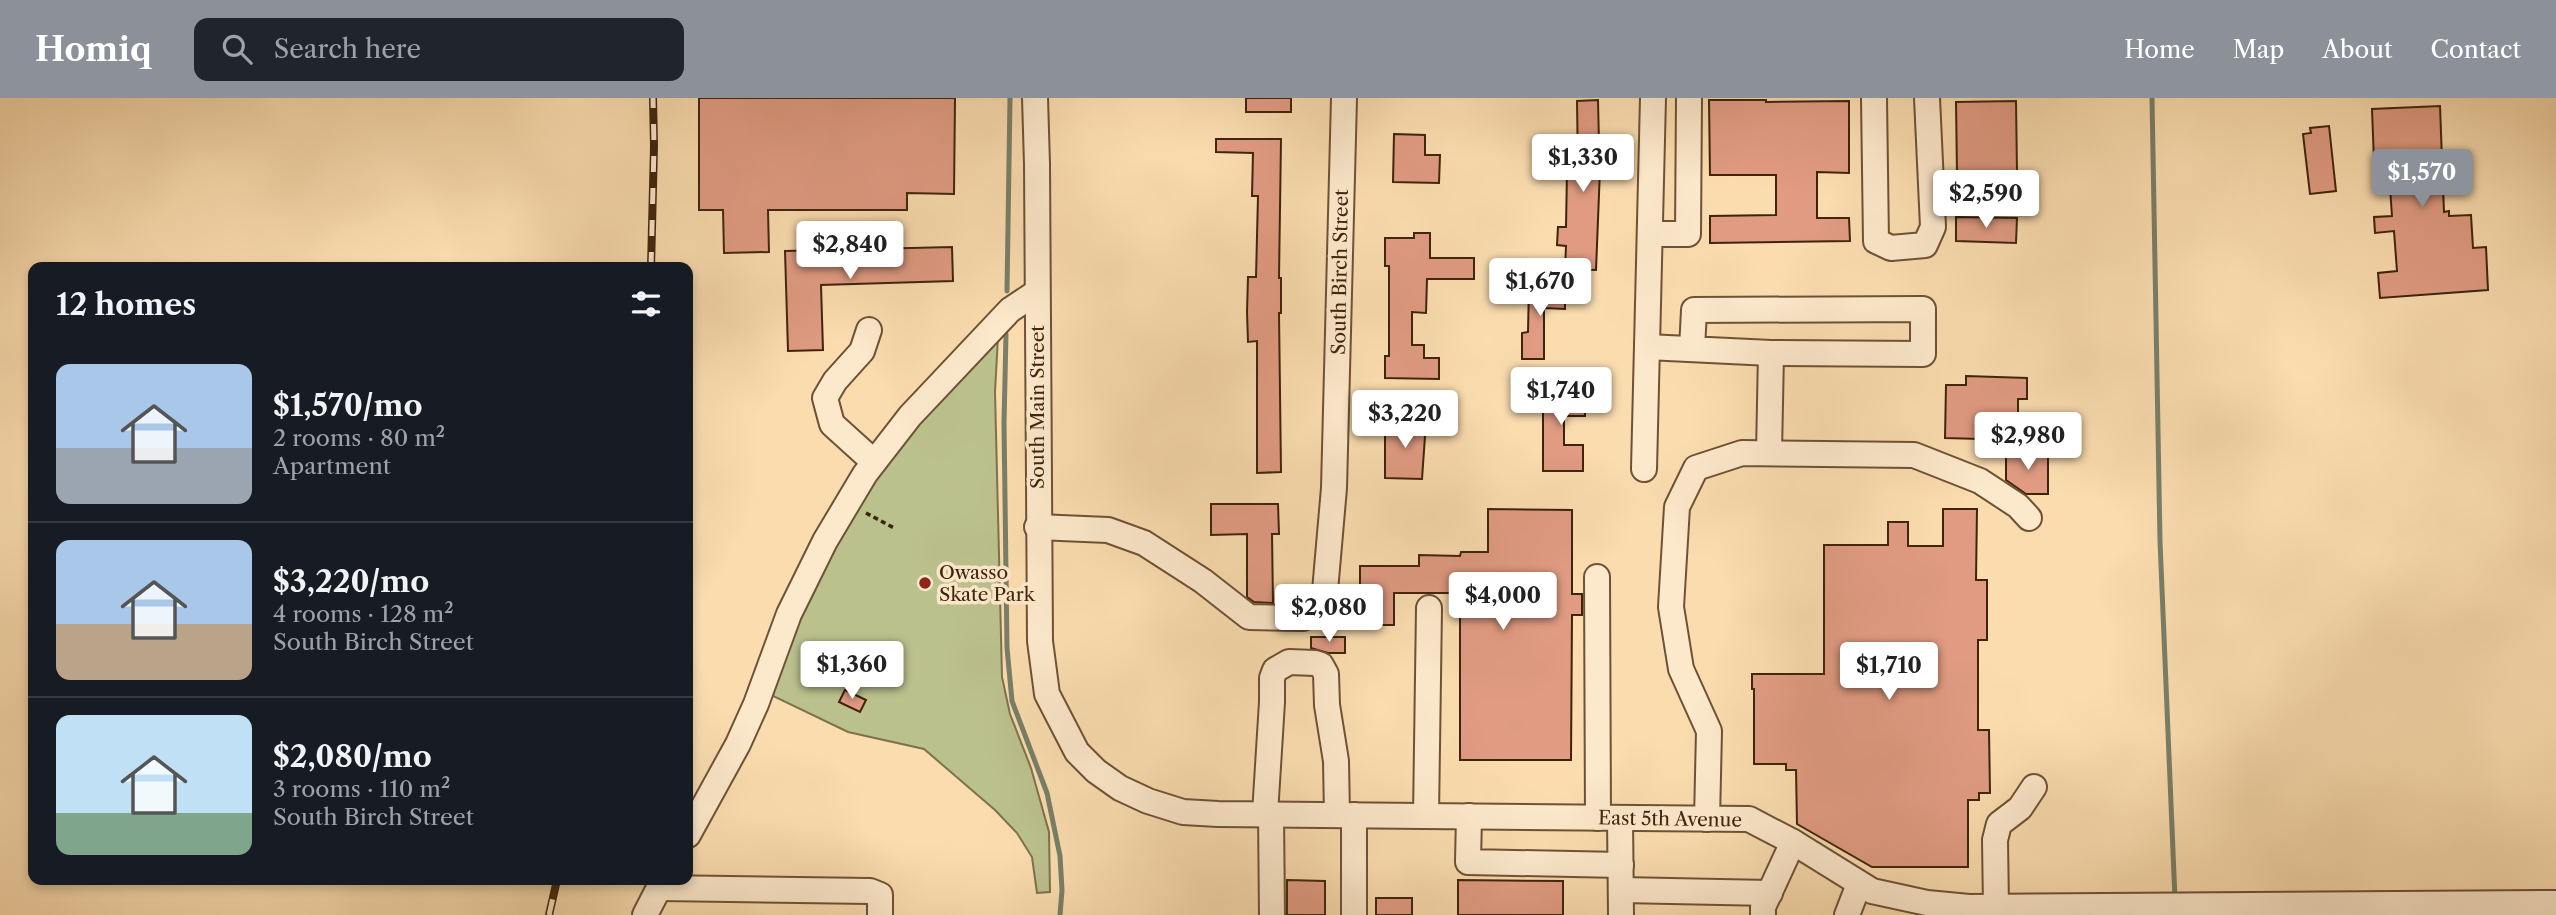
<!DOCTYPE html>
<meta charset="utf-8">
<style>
body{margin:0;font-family:"Libre Caslon Text",serif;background:#20242c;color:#f1f3f6;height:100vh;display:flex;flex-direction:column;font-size:26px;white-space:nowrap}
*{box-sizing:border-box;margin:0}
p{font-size:23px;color:#9ea1a6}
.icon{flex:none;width:38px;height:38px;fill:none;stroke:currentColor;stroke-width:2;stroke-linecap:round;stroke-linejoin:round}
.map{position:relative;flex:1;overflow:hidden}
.sheet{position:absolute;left:28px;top:164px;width:665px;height:623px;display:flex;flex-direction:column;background:#171b24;border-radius:14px;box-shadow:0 4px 10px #0003}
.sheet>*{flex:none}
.price{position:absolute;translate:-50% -60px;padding:0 16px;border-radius:7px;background:#fff;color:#222;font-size:23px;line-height:46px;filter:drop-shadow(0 2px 4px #0008)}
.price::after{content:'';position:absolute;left:50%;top:42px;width:21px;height:16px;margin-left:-10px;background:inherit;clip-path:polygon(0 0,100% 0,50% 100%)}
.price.active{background:#8c9099;color:#fff}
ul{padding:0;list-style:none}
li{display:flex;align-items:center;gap:21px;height:175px;padding:0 28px}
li+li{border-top:2px solid #363941}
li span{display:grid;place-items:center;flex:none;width:196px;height:140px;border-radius:14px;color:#555}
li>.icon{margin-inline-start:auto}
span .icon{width:84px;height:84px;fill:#fffc;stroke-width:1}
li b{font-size:30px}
h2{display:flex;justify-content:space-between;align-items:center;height:84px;padding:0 28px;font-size:30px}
header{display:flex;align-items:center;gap:42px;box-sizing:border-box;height:98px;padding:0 35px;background:#8c9099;color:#fff}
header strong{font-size:33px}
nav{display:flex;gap:38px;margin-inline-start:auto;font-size:24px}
.search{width:490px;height:63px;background:#20242c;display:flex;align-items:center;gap:18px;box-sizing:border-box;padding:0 24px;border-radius:14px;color:#9ea1a6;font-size:26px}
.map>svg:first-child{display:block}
</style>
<header>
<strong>Homiq</strong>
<div class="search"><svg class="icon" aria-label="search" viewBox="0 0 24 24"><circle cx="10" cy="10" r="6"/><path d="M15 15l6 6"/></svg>Search here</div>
<nav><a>Home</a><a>Map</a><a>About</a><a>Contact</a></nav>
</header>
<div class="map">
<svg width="2556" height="817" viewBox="0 0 2556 817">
<rect width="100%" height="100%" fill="#fadcaf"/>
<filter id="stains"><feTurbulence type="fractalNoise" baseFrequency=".00286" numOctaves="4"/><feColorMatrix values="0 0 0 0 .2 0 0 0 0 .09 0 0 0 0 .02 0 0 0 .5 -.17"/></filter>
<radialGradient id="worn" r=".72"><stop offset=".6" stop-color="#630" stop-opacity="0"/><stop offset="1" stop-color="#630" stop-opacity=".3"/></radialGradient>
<!-- green -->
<polygon fill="#bbc18d" stroke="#7d724c" stroke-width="2" points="998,239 995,294 1002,579 1010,616 1031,670 1049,734 1050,794 1037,795 1032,759 1017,735 995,712 924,651 848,634 773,598 778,567 796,520 872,383 921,324"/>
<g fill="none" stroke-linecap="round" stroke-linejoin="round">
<!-- stream -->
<g stroke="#797f69" stroke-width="5">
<polyline points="2152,0 2160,443 2175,801"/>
<polyline points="1007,193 1010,0"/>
<polyline points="1006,236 1004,325 1007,550 1012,603 1047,695 1060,758 1062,792 1060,817"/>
</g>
</g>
<!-- building -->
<g fill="#e09b82" stroke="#3f240c" stroke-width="2">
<polygon points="699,0 955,0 954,96 907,95 907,112 768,112 769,154 724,155 723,112 699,112"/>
<rect x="1246" y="0" width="45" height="14"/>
<polygon points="1598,2 1599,46 1601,46 1596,172 1565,171 1566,148 1557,147 1558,129 1566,129 1567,73 1578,73 1577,3"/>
<polygon points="1709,2 1766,2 1766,4 1849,3 1849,75 1817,74 1817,120 1849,120 1850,143 1710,145 1710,118 1776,117 1776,77 1710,77"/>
<polygon points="2016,3 2017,74 1957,75 1956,4"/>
<polygon points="2440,8 2444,114 2449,113 2449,118 2471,117 2473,150 2486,149 2488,192 2380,200 2378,175 2397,173 2394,133 2375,135 2374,119 2392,118 2390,90 2375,90 2372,11"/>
<polygon points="2329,28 2336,93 2310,96 2303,36 2311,35 2310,30"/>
<polygon points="1394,36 1425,37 1425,57 1440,57 1439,85 1393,84"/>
<polygon points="1216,41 1281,41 1279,180 1281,180 1281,215 1279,215 1281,374 1257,375 1257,243 1248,244 1247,214 1248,179 1256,179 1258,98 1252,98 1253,55 1216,54"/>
<polygon points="1956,119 2017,120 2016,145 1956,143"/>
<polygon points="1414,135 1430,135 1430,160 1474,160 1474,181 1427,181 1426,215 1412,214 1412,247 1424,247 1424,260 1439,260 1439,281 1385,280 1385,258 1389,258 1389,168 1385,168 1385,140 1414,140"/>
<polygon points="952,149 953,183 821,187 823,252 788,253 785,153"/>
<polygon points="1529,188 1565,189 1565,211 1544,210 1544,261 1522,261 1522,235 1528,234"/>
<polygon points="1966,278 2027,280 2027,301 2018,301 2018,342 1945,340 1946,287 1966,287"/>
<polygon points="1543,283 1566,284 1566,292 1585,293 1585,318 1564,318 1564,347 1583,347 1583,373 1543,373"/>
<polygon points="1385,324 1426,324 1422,381 1385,380"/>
<polygon points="2048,354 2048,396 2026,396 2006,382 2006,355"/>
<polygon points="1211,406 1278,406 1279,436 1272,436 1273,505 1254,504 1247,499 1247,436 1211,437"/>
<polygon points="1488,411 1572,412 1572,496 1582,496 1582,517 1572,517 1571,662 1460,662 1460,495 1394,495 1394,527 1360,527 1360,468 1419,468 1419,457 1460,458 1461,454 1488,454"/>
<polygon points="1943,411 1977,411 1976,482 1987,482 1987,542 1978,542 1978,632 1989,632 1990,695 1979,695 1979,702 1968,702 1968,769 1872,769 1797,726 1796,672 1786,672 1786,666 1754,666 1754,591 1752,591 1752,576 1824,576 1824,447 1888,447 1888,424 1908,424 1908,448 1943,448"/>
<polygon points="1311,539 1345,539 1345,555 1328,555 1311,550"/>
<polygon points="845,592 866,602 860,614 839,604"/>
<polygon points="1287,782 1325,783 1325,817 1287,817"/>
<polygon points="1458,782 1563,783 1563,817 1458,817"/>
<rect x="1376" y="800" width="36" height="17"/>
</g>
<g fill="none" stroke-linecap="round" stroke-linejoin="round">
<!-- minor casing -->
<g stroke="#6e5235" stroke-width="28">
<g id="minor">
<polyline points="1035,0 1037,66 1040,543 1047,596 1077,654 1096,673 1120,690 1148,703 1183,714 1218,716 1749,721 1793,744 1872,793 1927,805 1969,809 2556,805"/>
<polyline points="1874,0 1876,143 1891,150 1925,147 1933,129 1927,0"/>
<polyline points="1650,136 1688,136 1689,0"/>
<polyline points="869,232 862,253 835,283 825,300 832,326 874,364"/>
<polyline points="1647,249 1771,255 1923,256 1923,211 1694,212 1692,251"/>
<polyline points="1769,355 1771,255"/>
<polyline points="1644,371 1653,0"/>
<polyline points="1037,429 1108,432 1144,445 1203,483 1249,519 1303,520 1313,516 1325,493 1334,390 1344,0"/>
<polyline points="1597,479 1598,720"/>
<polyline points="1265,716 1272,604 1272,580 1275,572 1289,564 1315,565 1321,567 1326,576 1327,607 1336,663 1337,717"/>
<polyline points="1271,716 1272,817"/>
<polyline points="1426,718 1429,510"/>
<polyline points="1469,718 1468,764 1621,767"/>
<polyline points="1620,720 1621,817"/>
<polyline points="1707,721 1709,633 1681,571 1671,509 1677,409 1696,370 1742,355 1914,357 1980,383 2018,408 2029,420"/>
<polyline points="688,737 738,646 756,606 789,516 825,443 865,376 910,318 1010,212 1037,194"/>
<polyline points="659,790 870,793 880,797 880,817"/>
<polyline points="1621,792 1770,795"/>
<polyline points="1996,809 1995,742 1999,726 2020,710 2034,689"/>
<polyline points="645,817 663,782"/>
<polyline points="1354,817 1354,717"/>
<polyline points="1763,817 1763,809 1793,744"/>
<polyline points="1847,817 1859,786"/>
</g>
</g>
<!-- path -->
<polyline stroke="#3f240c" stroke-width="3.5" stroke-dasharray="5 3.5" stroke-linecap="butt" points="866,415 896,431"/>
<!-- minor -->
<use href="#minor" stroke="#fce8cb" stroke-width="24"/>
<!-- rail casing -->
<g stroke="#3f240c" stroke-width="8">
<g id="rail">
<polyline points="651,170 654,48 653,0"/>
<polyline points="549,817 557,782"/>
</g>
</g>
<!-- rail -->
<use href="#rail" stroke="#fce8cb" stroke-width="5" stroke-dasharray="16" stroke-linecap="butt"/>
</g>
<!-- markers -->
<circle fill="#8f2418" stroke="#fce8cb" stroke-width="2.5" cx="925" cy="485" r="7"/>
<g text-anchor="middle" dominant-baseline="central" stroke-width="7" stroke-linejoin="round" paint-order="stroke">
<!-- street labels -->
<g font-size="19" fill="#3f240c" stroke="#fce8cb">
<text transform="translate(1340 174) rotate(-89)">South Birch Street</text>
<text transform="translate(1037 309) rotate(-90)">South Main Street</text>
<text transform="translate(1670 721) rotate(1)">East 5th Avenue</text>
</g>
<!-- poi labels -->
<g font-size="19" fill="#3f240c" stroke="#fce8cb" text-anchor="start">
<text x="939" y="474">Owasso<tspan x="939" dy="22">Skate Park</tspan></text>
</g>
</g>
<rect width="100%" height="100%" filter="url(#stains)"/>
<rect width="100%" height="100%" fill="url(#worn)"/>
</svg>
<b class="price" style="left:1583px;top:96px">$1,330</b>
<b class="price active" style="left:2422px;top:111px">$1,570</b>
<b class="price" style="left:1986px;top:132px">$2,590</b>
<b class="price" style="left:850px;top:183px">$2,840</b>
<b class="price" style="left:1540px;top:220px">$1,670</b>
<b class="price" style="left:1561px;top:329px">$1,740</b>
<b class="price" style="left:1405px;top:352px">$3,220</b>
<b class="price" style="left:2028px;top:374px">$2,980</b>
<b class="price" style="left:1503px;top:534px">$4,000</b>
<b class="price" style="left:1329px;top:546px">$2,080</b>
<b class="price" style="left:852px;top:603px">$1,360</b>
<b class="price" style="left:1889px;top:604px">$1,710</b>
<section class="sheet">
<h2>12 homes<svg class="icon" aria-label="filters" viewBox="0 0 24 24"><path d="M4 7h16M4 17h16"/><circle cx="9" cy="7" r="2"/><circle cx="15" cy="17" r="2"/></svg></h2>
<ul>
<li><span style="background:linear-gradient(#a9c7e8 60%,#9aa5b1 0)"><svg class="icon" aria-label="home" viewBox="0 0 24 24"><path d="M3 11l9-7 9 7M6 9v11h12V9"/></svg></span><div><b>$1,570/mo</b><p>2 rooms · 80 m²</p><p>Apartment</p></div></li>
<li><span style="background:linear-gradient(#a9c7e8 60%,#b9a48a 0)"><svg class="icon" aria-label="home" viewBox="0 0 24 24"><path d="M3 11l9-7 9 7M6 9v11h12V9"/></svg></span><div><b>$3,220/mo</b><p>4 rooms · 128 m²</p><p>South Birch Street</p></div></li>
<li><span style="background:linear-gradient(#bfe0f5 70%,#7fa58c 0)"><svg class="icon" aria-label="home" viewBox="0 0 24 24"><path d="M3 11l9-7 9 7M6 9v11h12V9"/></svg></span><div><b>$2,080/mo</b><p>3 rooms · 110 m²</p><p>South Birch Street</p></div></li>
</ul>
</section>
</div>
